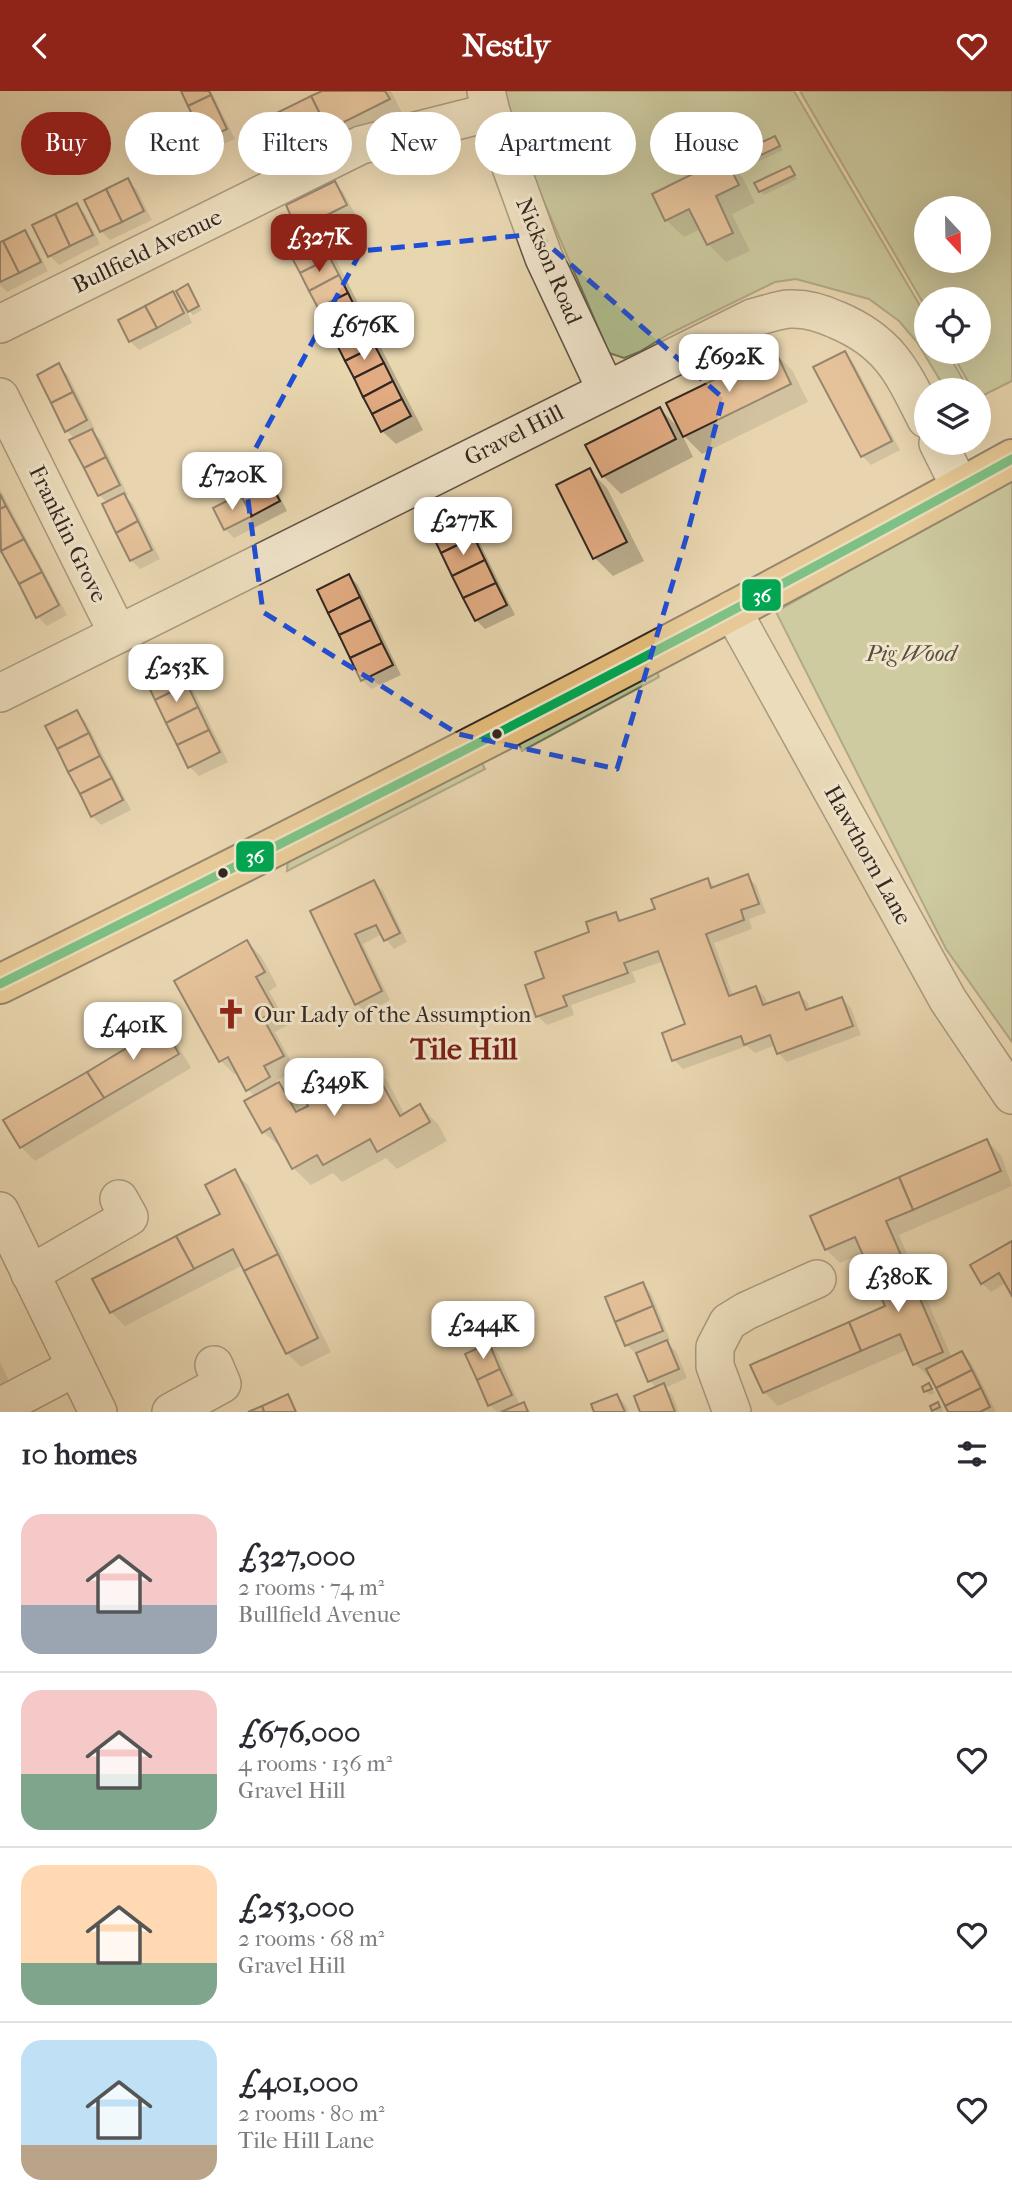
<!DOCTYPE html>
<meta charset="utf-8">
<style>
body{margin:0;font-family:"IM FELL French Canon",serif;background:#f7f7f7;color:#2b2b33;height:100vh;display:flex;flex-direction:column;font-size:26px;white-space:nowrap}
*{box-sizing:border-box;margin:0}
p{font-size:23px;color:#7c7c81}
.icon{flex:none;width:38px;height:38px;fill:none;stroke:currentColor;stroke-width:2;stroke-linecap:round;stroke-linejoin:round}
.map{position:relative;height:1321px;overflow:hidden}
.drawer{display:flex;flex-direction:column;background:#fff;flex:1}
.drawer>*{flex:none}
.hud{position:absolute;left:21px;top:21px;width:971px;height:63px;display:flex;gap:14px}
.needle{width:46px;rotate:158deg}
.buttons{position:absolute;left:914px;top:105px;display:grid;gap:14px}
.buttons a{display:grid;place-items:center;width:77px;height:77px;border-radius:50%;background:#fff;box-shadow:0 7px 28px #0002;font-size:35px}
.price{position:absolute;translate:-50% -60px;padding:0 16px;border-radius:14px;background:#fff;color:#222;font-size:23px;line-height:46px;filter:drop-shadow(0 2px 4px #0008)}
.price::after{content:'';position:absolute;left:50%;top:42px;width:21px;height:16px;margin-left:-10px;background:inherit;clip-path:polygon(0 0,100% 0,50% 100%)}
.price.active{background:#8f2418;color:#fff}
ul{padding:0;list-style:none}
li{display:flex;align-items:center;gap:21px;height:175px;padding:0 21px}
li+li{border-top:2px solid #e1e1e2}
li span{display:grid;place-items:center;flex:none;width:196px;height:140px;border-radius:21px;color:#555}
li>.icon{margin-inline-start:auto}
span .icon{width:84px;height:84px;fill:#fffc;stroke-width:1}
li b{font-size:30px}
h2{display:flex;justify-content:space-between;align-items:center;height:84px;padding:0 21px;font-size:30px}
.tag{padding:0 24px;border-radius:32px;background:#fff;box-shadow:0 7px 28px #0002;font-size:24px;line-height:63px}
.tag.active{background:#8f2418;color:#fff}
header{display:flex;justify-content:space-between;align-items:center;height:91px;padding:0 21px;background:#8f2418;color:#fff;font-size:32px;font-weight:700}
.map>svg:first-child{display:block}
</style>
<header><svg class="icon" aria-label="back" viewBox="0 0 24 24"><path d="M15 5l-7 7 7 7"/></svg>Nestly<svg class="icon" aria-label="heart" viewBox="0 0 24 24"><path d="M12 20l-8-8c-3-5 5-10 8-4 3-6 11-1 8 4z"/></svg></header>
<div class="map">
<svg width="1012" height="1321" viewBox="0 0 1012 1321">
<rect width="100%" height="100%" fill="#e8d6af"/>
<filter id="stains"><feTurbulence type="fractalNoise" baseFrequency=".00286" numOctaves="4"/><feColorMatrix values="0 0 0 0 .2 0 0 0 0 .09 0 0 0 0 .02 0 0 0 .5 -.17"/></filter>
<radialGradient id="worn" r=".72"><stop offset=".6" stop-color="#630" stop-opacity="0"/><stop offset="1" stop-color="#630" stop-opacity=".3"/></radialGradient>
<!-- green -->
<g fill="#b0bf90" stroke="#727358" stroke-width="2" fill-rule="evenodd">
<polygon points="505,0 794,0 926,225 926,261 947,261 969,299 946,299 917,251 899,230 869,208 796,188 775,191 669,243 639,261 624,267 609,262 514,41"/>
<path d="M800 0H1012V290L978 307V299H973L951 261H978V208H926V217ZM978 117V170H926V117Z"/>
<polygon points="1012,387 1012,951 946,858 776,521"/>
<polygon points="656,579 659,586 522,660 518,651"/>
<polygon points="481,670 485,678 287,780 288,769"/>
</g>
<!-- shadow -->
<g fill="#0003">
<polygon points="182,0 211,0 235,48 215,57 206,48"/>
<polygon points="325,0 391,0 402,22 282,82 268,68"/>
<polygon points="775,47 783,59 749,75 745,71"/>
<polygon points="725,69 743,87 755,112 732,123 750,160 726,171 708,153 701,138 684,146 666,129"/>
<polygon points="790,77 797,88 764,104 760,100"/>
<polygon points="128,90 137,99 152,129 110,149 101,140"/>
<polygon points="335,93 344,102 355,123 308,147 299,138"/>
<polygon points="76,114 85,123 100,153 59,174 50,165"/>
<polygon points="24,141 33,150 48,180 7,201 0,194 0,153"/>
<polygon points="320,151 334,165 423,339 396,353 382,340"/>
<polygon points="188,196 202,219 193,224 185,216 192,232 139,259 130,250 173,203 185,215"/>
<polygon points="774,261 792,279 808,311 702,363 682,343 693,366 621,403 603,385 660,318 680,338"/>
<polygon points="844,262 853,271 900,359 871,374 862,365"/>
<polygon points="59,275 68,284 95,338 92,340 101,349 128,404 125,405 133,413 160,468 140,478 131,469 108,412 99,404 75,348 66,339"/>
<polygon points="589,379 607,397 644,470 613,485 595,467 558,395"/>
<polygon points="268,391 277,400 287,420 234,447 225,438"/>
<polygon points="0,398 67,524 47,535 38,526 0,454"/>
<polygon points="462,425 471,434 515,524 485,538 476,529"/>
<polygon points="349,485 358,494 401,584 371,598 362,589"/>
<polygon points="176,572 185,581 228,671 199,685 190,676 146,587"/>
<polygon points="77,622 86,631 131,719 101,734 92,725"/>
<polygon points="747,785 756,794 766,822 749,828 752,838 714,852 733,905 756,897 765,906 768,914 799,903 808,912 810,919 842,908 851,917 861,944 787,971 778,962 776,954 755,962 747,955 683,978 674,969 687,934 664,870 632,881 636,891 571,914 574,924 547,934 538,925 546,888 592,842 615,823 623,831 657,819 708,789 716,797"/>
<polygon points="374,791 383,800 407,851 394,858 382,843 363,853 390,909 366,922 357,913 312,821"/>
<polygon points="247,851 261,865 277,895 269,900 288,934 275,941 296,979 276,990 296,1011 302,1020 370,973 388,991 405,1024 420,1015 438,1033 447,1050 397,1078 386,1067 342,1091 333,1082 311,1094 293,1077 283,1058 263,1041 255,1006 248,998 238,981 234,983 221,970"/>
<polygon points="162,938 176,951 191,977 35,1070 21,1056"/>
<polygon points="987,1050 1001,1064 1012,1095 899,1144 952,1267 962,1262 971,1271 996,1321 950,1321 932,1285 929,1286 915,1273 909,1258 778,1315 764,1301 887,1216 863,1162 840,1172 826,1158"/>
<polygon points="234,1081 248,1094 331,1261 301,1276 287,1262 243,1174 125,1235 111,1221 222,1124"/>
<polygon points="1012,1152 1012,1202 1006,1192 991,1201 982,1192"/>
<polygon points="642,1193 651,1202 670,1249 666,1251 676,1260 687,1287 665,1297 672,1303 679,1321 642,1321 657,1297 650,1290 638,1262 636,1263 627,1254"/>
<polygon points="489,1254 498,1263 520,1315 523,1313 531,1321 497,1321 490,1314"/>
<polygon points="0,1271 9,1290 0,1294"/>
<polygon points="929,1295 935,1302 930,1304 926,1300"/>
<polygon points="617,1305 626,1314 629,1321 596,1321"/>
<polygon points="938,1313 942,1317 943,1321 936,1321 934,1319"/>
</g>
<!-- building -->
<g fill="#e2ab82" stroke="#332721" stroke-width="2">
<polygon points="181,0 209,0 211,4 188,15"/>
<polygon points="322,0 385,0 390,8 328,39 311,5"/>
<polygon points="211,4 227,38 204,49 188,15"/>
<polygon points="311,5 328,39 267,69 250,35"/>
<polygon points="775,45 780,55 744,72 739,62"/>
<polygon points="725,67 739,94 716,105 733,142 707,154 689,118 665,130 652,103"/>
<polygon points="790,75 795,84 759,101 754,92"/>
<polygon points="128,87 144,120 122,131 106,98"/>
<polygon points="335,90 347,114 297,139 286,114"/>
<polygon points="106,98 122,131 100,141 84,109"/>
<polygon points="77,112 93,144 70,155 55,123"/>
<polygon points="55,123 70,155 48,166 32,134"/>
<polygon points="25,139 41,171 19,182 3,150"/>
<polygon points="321,149 330,167 300,182 291,165"/>
<polygon points="3,150 19,182 0,191 0,151"/>
<polygon points="330,167 339,184 309,200 300,182"/>
<polygon points="339,184 348,202 318,217 309,200"/>
<polygon points="188,193 199,215 188,221 176,200"/>
<polygon points="173,200 184,222 157,237 145,215"/>
<polygon points="348,202 357,220 327,235 318,217"/>
<polygon points="145,215 157,237 129,251 118,229"/>
<polygon points="357,220 366,237 336,252 327,235"/>
<polygon points="366,237 375,255 345,270 336,252"/>
<polygon points="375,255 384,272 354,287 345,270"/>
<polygon points="775,259 791,293 683,346 666,312"/>
<polygon points="845,260 892,350 861,366 813,276"/>
<polygon points="59,272 73,301 51,312 37,284"/>
<polygon points="384,272 393,290 363,306 354,287"/>
<polygon points="393,290 402,308 372,323 363,306"/>
<polygon points="73,301 87,329 65,341 51,312"/>
<polygon points="402,308 411,325 381,341 372,323"/>
<polygon points="660,316 676,348 602,386 585,354"/>
<polygon points="92,338 106,366 84,377 69,349"/>
<polygon points="106,366 120,394 98,405 84,377"/>
<polygon points="590,377 627,451 593,468 556,394"/>
<polygon points="268,389 280,410 252,425 240,403"/>
<polygon points="124,402 138,430 116,442 102,413"/>
<polygon points="0,403 6,415 0,418"/>
<polygon points="240,403 252,425 224,439 213,417"/>
<polygon points="6,415 24,448 1,460 0,418"/>
<polygon points="463,423 474,446 441,462 430,439"/>
<polygon points="138,430 152,459 130,470 116,442"/>
<polygon points="474,446 485,469 452,485 441,462"/>
<polygon points="24,448 42,481 19,493 1,460"/>
<polygon points="485,469 496,492 463,507 452,485"/>
<polygon points="42,481 59,514 36,527 19,493"/>
<polygon points="349,483 360,506 328,522 317,499"/>
<polygon points="496,492 507,514 475,530 463,507"/>
<polygon points="360,506 371,529 339,544 328,522"/>
<polygon points="371,529 382,552 350,567 339,544"/>
<polygon points="382,552 393,574 361,590 350,567"/>
<polygon points="176,570 187,593 155,609 144,586"/>
<polygon points="187,593 198,616 166,632 155,609"/>
<polygon points="198,616 209,639 177,654 166,632"/>
<polygon points="77,619 89,642 57,658 45,635"/>
<polygon points="209,639 220,661 188,677 177,654"/>
<polygon points="89,642 100,665 68,681 57,658"/>
<polygon points="100,665 112,687 80,703 68,681"/>
<polygon points="112,687 123,709 91,726 80,703"/>
<polygon points="748,783 759,813 741,819 744,829 706,843 729,905 756,895 763,914 799,901 806,919 842,906 853,935 777,963 770,944 744,954 741,945 672,970 662,942 685,933 658,860 624,872 628,882 563,905 567,915 536,926 525,894 544,887 535,861 589,841 586,831 616,821 619,830 655,818 651,808 708,787 711,797"/>
<polygon points="374,789 400,842 384,850 376,834 355,843 382,900 355,914 310,820"/>
<polygon points="247,849 265,881 256,886 275,920 263,927 284,965 264,975 270,986 246,1000 228,966 219,971 174,890"/>
<polygon points="163,935 179,963 104,1007 87,981"/>
<polygon points="370,971 400,1025 420,1013 430,1031 377,1061 370,1048 323,1074 317,1064 292,1078 270,1037 262,1042 244,1010 279,991 296,1021 308,1015 304,1008"/>
<polygon points="87,981 104,1007 20,1057 3,1029"/>
<polygon points="987,1048 1001,1080 913,1119 899,1086"/>
<polygon points="235,1078 278,1163 244,1180 233,1158 194,1178 176,1145 220,1123 205,1094"/>
<polygon points="899,1086 913,1119 886,1130 901,1164 869,1178 855,1146 825,1159 810,1125"/>
<polygon points="176,1145 194,1178 110,1222 92,1188"/>
<polygon points="1012,1150 1012,1205 999,1182 981,1193 970,1174"/>
<polygon points="278,1163 318,1247 286,1263 244,1180"/>
<polygon points="901,1164 943,1261 913,1274 900,1243 861,1260 849,1231 885,1215 869,1178"/>
<polygon points="643,1191 653,1215 615,1231 605,1206"/>
<polygon points="653,1215 663,1240 625,1255 615,1231"/>
<polygon points="849,1231 861,1260 763,1302 750,1274"/>
<polygon points="667,1249 679,1278 648,1291 636,1262"/>
<polygon points="489,1252 500,1278 477,1289 465,1263"/>
<polygon points="962,1260 972,1279 936,1297 926,1278"/>
<polygon points="500,1278 512,1304 488,1315 477,1289"/>
<polygon points="972,1279 981,1297 945,1315 936,1297"/>
<polygon points="664,1292 675,1321 640,1321 634,1305"/>
<polygon points="929,1292 932,1298 924,1301 922,1296"/>
<polygon points="981,1297 990,1316 980,1321 948,1321 945,1315"/>
<polygon points="288,1303 296,1321 264,1321 262,1315"/>
<polygon points="617,1303 625,1321 594,1321 591,1313"/>
<polygon points="524,1311 528,1321 501,1321"/>
<polygon points="938,1311 940,1316 932,1320 930,1315"/>
<polygon points="262,1315 264,1321 248,1321"/>
</g>
<g fill="none" stroke-linecap="round" stroke-linejoin="round">
<!-- minor casing -->
<g stroke="#605344" stroke-width="40">
<g id="minor">
<polyline points="486,0 491,21 544,167 606,299"/>
<polyline points="0,233 361,54 491,21"/>
<polyline points="0,306 118,543"/>
<polyline points="938,352 960,396"/>
<polyline points="732,519 948,909 1012,1004"/>
<path d="M0 602 752 227C764 224 777 219 789 218 806 217 822 222 837 229 889 251 902 280 926 328"/>
<polyline points="0,1120 98,1321"/>
<polyline points="30,1183 129,1126 119,1108"/>
<polyline points="0,1316 76,1276"/>
<polyline points="171,1321 222,1293 214,1274"/>
<polyline points="732,1321 715,1275 715,1256 728,1231 746,1220 817,1188"/>
</g>
</g>
<!-- major casing -->
<g stroke="#332721" stroke-width="42">
<path id="major" d="M0 893C341 724 680 552 1012 368"/>
</g>
<!-- minor -->
<use href="#minor" stroke="#f0e4cb" stroke-width="37"/>
<!-- major -->
<use href="#major" stroke="#e4bb78" stroke-width="38"/>
<!-- bus-1 casing -->
<g stroke="#f0e4cb" stroke-width="14">
<path id="bus-1" d="M0 893C341 724 680 552 1012 368"/>
</g>
<!-- bus-1 -->
<use href="#bus-1" stroke="#00a651" stroke-width="9"/>
</g>
<!-- marked area -->
<path d="M0 0H1012V1321H0ZM536 143 723 307 687 444 617 678 458 643 263 521 244 379 361 160Z" fill="#e8d6af" fill-opacity=".55" fill-rule="evenodd"/>
<path fill="none" stroke="#1d4ed8" stroke-width="5" stroke-dasharray="14 9" stroke-linejoin="round" d="M536 143 723 307 687 444 617 678 458 643 263 521 244 379 361 160Z"/>
<!-- icons -->
<defs>
<g id="church-bare" transform="scale(2.415)"><path d="M-1.2-6h2.4v3.5h3.3v2.4h-3.3V6h-2.4V-.1h-3.3v-2.4h3.3Z" fill="#8f2418" stroke="#f0e4cb" stroke-width="2.5" paint-order="stroke"/></g>
</defs>
<g fill-rule="evenodd">
<use href="#church-bare" x="231" y="923"/>
</g>
<!-- markers -->
<g fill="#332721" stroke="#f0e4cb" stroke-width="2.5">
<circle cx="497" cy="643" r="6"/>
<circle cx="223" cy="782" r="6"/>
</g>
<g text-anchor="middle" dominant-baseline="central" stroke-width="6" stroke-linejoin="round" paint-order="stroke">
<!-- street labels -->
<g font-size="23" fill="#332721" stroke="#f0e4cb">
<text transform="translate(147 160) rotate(-26)">Bullfield Avenue</text>
<text transform="translate(549 170) rotate(67)">Nickson Road</text>
<text transform="translate(514 344) rotate(-27)">Gravel Hill</text>
<text transform="translate(68 443) rotate(64)">Franklin Grove</text>
<text transform="translate(868 764) rotate(61)">Hawthorn Lane</text>
</g>
<!-- park labels -->
<g font-size="23" font-style="italic" fill="#524d3d" stroke="#f0e4cb">
<text x="911" y="562">Pig Wood</text>
</g>
<!-- poi labels -->
<g font-size="23" fill="#332721" stroke="#f0e4cb" text-anchor="start">
<text x="254" y="923">Our Lady of the Assumption</text>
</g>
<!-- district labels -->
<g font-size="30" font-weight="bold" fill="#7a1f14" stroke="#f0e4cb">
<text x="464" y="958">Tile Hill</text>
</g>
</g>
<g stroke="#f0e4cb" stroke-width="2.5">
<rect x="741" y="487" width="41" height="34" rx="7" fill="#00a651"/>
<rect x="235" y="749" width="40" height="33" rx="7" fill="#00a651"/>
</g>
<g font-size="19" text-anchor="middle" font-weight="bold" fill="#fff">
<text x="762" y="511">36</text>
<text x="255" y="772">36</text>
</g>
<rect width="100%" height="100%" filter="url(#stains)"/>
<rect width="100%" height="100%" fill="url(#worn)"/>
</svg>
<div class="buttons">
<a><svg class="needle" viewBox="-14 -14 28 28"><path d="M0-13l5 13h-10z" fill="#e53935"/><path d="M0 13l5-13h-10z" fill="#7c7c81"/></svg></a>
<a><svg class="icon" aria-label="locate" viewBox="0 0 24 24"><circle cx="12" cy="12" r="6"/><path d="M12 2v4M12 18v4M2 12h4M18 12h4"/></svg></a>
<a><svg class="icon" aria-label="layers" viewBox="0 0 24 24"><path d="M12 4l9 5-9 5-9-5zM3 14l9 5 9-5"/></svg></a>
</div>
<b class="price active" style="left:319px;top:183px">£327K</b>
<b class="price" style="left:364px;top:271px">£676K</b>
<b class="price" style="left:729px;top:303px">£692K</b>
<b class="price" style="left:232px;top:421px">£720K</b>
<b class="price" style="left:463px;top:466px">£277K</b>
<b class="price" style="left:176px;top:613px">£253K</b>
<b class="price" style="left:133px;top:971px">£401K</b>
<b class="price" style="left:334px;top:1027px">£349K</b>
<b class="price" style="left:898px;top:1223px">£380K</b>
<b class="price" style="left:483px;top:1270px">£244K</b>
<div class="hud">
<a class="tag active">Buy</a>
<a class="tag">Rent</a>
<a class="tag">Filters</a>
<a class="tag">New</a>
<a class="tag">Apartment</a>
<a class="tag">House</a>
</div>
</div>
<section class="drawer">
<h2>10 homes<svg class="icon" aria-label="filters" viewBox="0 0 24 24"><path d="M4 7h16M4 17h16"/><circle cx="9" cy="7" r="2"/><circle cx="15" cy="17" r="2"/></svg></h2>
<ul>
<li><span style="background:linear-gradient(#f6c9c9 65%,#9aa5b1 0)"><svg class="icon" aria-label="home" viewBox="0 0 24 24"><path d="M3 11l9-7 9 7M6 9v11h12V9"/></svg></span><div><b>£327,000</b><p>2 rooms · 74 m²</p><p>Bullfield Avenue</p></div><svg class="icon" aria-label="heart" viewBox="0 0 24 24"><path d="M12 20l-8-8c-3-5 5-10 8-4 3-6 11-1 8 4z"/></svg></li>
<li><span style="background:linear-gradient(#f6c9c9 60%,#7fa58c 0)"><svg class="icon" aria-label="home" viewBox="0 0 24 24"><path d="M3 11l9-7 9 7M6 9v11h12V9"/></svg></span><div><b>£676,000</b><p>4 rooms · 136 m²</p><p>Gravel Hill</p></div><svg class="icon" aria-label="heart" viewBox="0 0 24 24"><path d="M12 20l-8-8c-3-5 5-10 8-4 3-6 11-1 8 4z"/></svg></li>
<li><span style="background:linear-gradient(#ffd9b3 70%,#7fa58c 0)"><svg class="icon" aria-label="home" viewBox="0 0 24 24"><path d="M3 11l9-7 9 7M6 9v11h12V9"/></svg></span><div><b>£253,000</b><p>2 rooms · 68 m²</p><p>Gravel Hill</p></div><svg class="icon" aria-label="heart" viewBox="0 0 24 24"><path d="M12 20l-8-8c-3-5 5-10 8-4 3-6 11-1 8 4z"/></svg></li>
<li><span style="background:linear-gradient(#bfe0f5 75%,#b9a48a 0)"><svg class="icon" aria-label="home" viewBox="0 0 24 24"><path d="M3 11l9-7 9 7M6 9v11h12V9"/></svg></span><div><b>£401,000</b><p>2 rooms · 80 m²</p><p>Tile Hill Lane</p></div><svg class="icon" aria-label="heart" viewBox="0 0 24 24"><path d="M12 20l-8-8c-3-5 5-10 8-4 3-6 11-1 8 4z"/></svg></li>
</ul>
</section>
